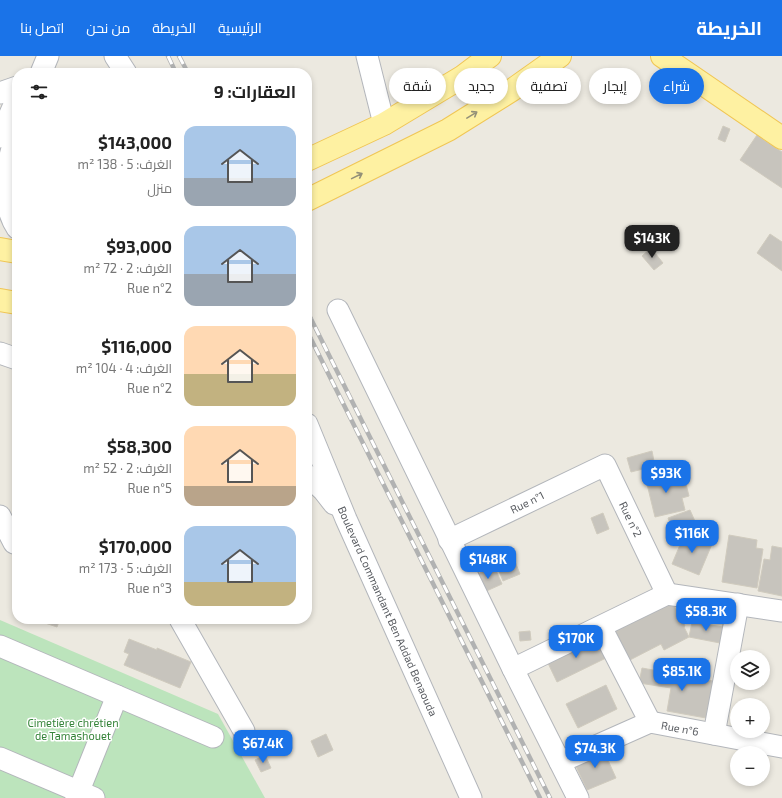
<!DOCTYPE html>
<html lang="ar">
<meta charset="utf-8">
<style>
body{margin:0;font-family:"Exo 2",Cairo,sans-serif;background:#f2f2f2;color:#222;direction:rtl;height:100vh;display:flex;flex-direction:column;font-size:15px;white-space:nowrap}
*{box-sizing:border-box;margin:0}
p{font-size:13px;color:#767676}
.icon{flex:none;width:22px;height:22px;fill:none;stroke:currentColor;stroke-width:2;stroke-linecap:round;stroke-linejoin:round}
.map{position:relative;flex:1;overflow:hidden;direction:ltr}
.drawer{position:absolute;left:12px;top:12px;width:300px;height:556px;display:flex;flex-direction:column;background:#fff;border-radius:16px;box-shadow:0 2px 6px #0003;direction:rtl}
.drawer>*{flex:none}
.hud{position:absolute;left:324px;top:12px;width:380px;height:36px;direction:rtl;display:flex;gap:8px}
.controls{position:absolute;left:730px;top:594px;display:grid;gap:8px}
.controls a{display:grid;place-items:center;width:40px;height:40px;border-radius:50%;background:#fff;box-shadow:0 2px 6px #0003;font-size:20px}
.price{position:absolute;translate:-50% -34px;padding:0 9px;border-radius:8px;background:#1a73e8;color:#fff;font-size:13px;line-height:26px;filter:drop-shadow(0 1px 2px #0008)}
.price::after{content:'';position:absolute;left:50%;top:24px;width:12px;height:9px;margin-left:-6px;background:inherit;clip-path:polygon(0 0,100% 0,50% 100%)}
.price.current{background:#222;color:#fff}
ul{padding:0;list-style:none}
li{display:flex;align-items:center;gap:12px;height:100px;padding:0 16px}
li span{display:grid;place-items:center;flex:none;width:112px;height:80px;border-radius:12px;color:#555}
li>.icon{margin-inline-start:auto}
span .icon{width:48px;height:48px;fill:#fffc;stroke-width:1}
li b{font-size:17px}
h2{display:flex;justify-content:space-between;align-items:center;height:48px;padding:0 16px;font-size:17px}
.pill{padding:0 14px;border-radius:18px;background:#fff;box-shadow:0 2px 6px #0003;font-size:14px;line-height:36px}
.pill.current{background:#1a73e8;color:#fff}
header{display:flex;align-items:center;gap:24px;box-sizing:border-box;height:56px;padding:0 20px;background:#1a73e8;color:#fff}
header strong{font-size:19px}
nav{display:flex;gap:22px;margin-inline-start:auto;font-size:14px}
.map>svg:first-child{display:block}
</style>
<header>
<strong>الخريطة</strong>
<nav><a>الرئيسية</a><a>الخريطة</a><a>من نحن</a><a>اتصل بنا</a></nav>
</header>
<div class="map">
<svg width="782" height="742" viewBox="0 0 782 742">
<rect width="100%" height="100%" fill="#ece9e0"/>
<!-- green -->
<polygon fill="#bce4bc" points="0,564 218,658 265,742 0,742"/>
<!-- building -->
<g fill="#c7c4bd" stroke="#d0cbbe">
<polygon points="723,70 730,73 725,86 718,83"/>
<polygon points="757,79 782,96 782,132 740,104"/>
<polygon points="770,178 782,186 782,215 757,197"/>
<polygon points="651,192 663,207 654,214 642,200"/>
<polygon points="652,395 655,410 631,416 627,402"/>
<polygon points="668,414 671,427 685,424 689,440 682,442 685,454 655,461 645,420"/>
<polygon points="690,454 698,472 675,481 668,462"/>
<polygon points="603,457 609,473 597,478 591,462"/>
<polygon points="685,477 712,488 699,519 672,508"/>
<polygon points="729,479 757,484 756,492 763,493 757,532 722,526"/>
<polygon points="772,490 782,492 782,540 758,535 764,503 770,504"/>
<polygon points="514,503 520,518 503,525 497,510"/>
<polygon points="494,510 502,528 482,537 474,520"/>
<polygon points="671,544 685,570 684,571 689,581 664,594 661,588 628,605 610,570"/>
<polygon points="693,545 705,547 703,558 719,561 718,567 691,562"/>
<polygon points="33,563 60,563 57,571"/>
<polygon points="692,566 723,571 720,587 689,581"/>
<polygon points="530,575 531,584 520,585 519,576"/>
<polygon points="595,580 606,602 557,626 546,603"/>
<polygon points="129,583 157,594 157,592 191,606 180,632 124,609 129,598 124,596"/>
<polygon points="642,612 713,625 706,662 667,655 671,632 639,627"/>
<polygon points="606,629 617,653 578,672 566,648"/>
<polygon points="326,678 333,694 318,701 311,685"/>
<polygon points="602,691 616,722 587,734 573,704"/>
<polygon points="265,699 271,712 261,716 255,704"/>
</g>
<g fill="none" stroke-linecap="round" stroke-linejoin="round">
<!-- minor casing -->
<g stroke="#b3b6bb" stroke-width="23">
<g id="minor">
<polyline points="115,0 126,17"/>
<polyline points="367,0 384,68"/>
<polyline points="41,17 48,0"/>
<polyline points="0,37 17,31"/>
<path d="M17 77C6 106 0 147 17 172"/>
<polyline points="0,81 17,42"/>
<polyline points="338,254 513,613 578,742"/>
<polyline points="0,297 17,303"/>
<polyline points="307,368 346,463 471,742"/>
<polyline points="307,419 323,434 334,448"/>
<polyline points="0,460 14,487"/>
<polyline points="449,484 605,409 667,538"/>
<polyline points="180,563 244,675"/>
<polyline points="601,571 650,666"/>
<polyline points="0,590 213,681"/>
<polyline points="513,613 667,538 782,555"/>
<polyline points="714,678 738,548"/>
<polyline points="0,702 94,742"/>
<polyline points="560,706 650,666 782,691"/>
<polyline points="76,742 117,640"/>
</g>
</g>
<!-- major casing -->
<g stroke="#f0c655" stroke-width="24">
<g id="major">
<polyline points="662,0 782,82"/>
<polyline points="307,104 384,68 462,21 490,0"/>
<polyline points="307,144 448,74 512,34 560,0"/>
<polyline points="0,193 17,196"/>
<polyline points="0,244 17,247"/>
</g>
</g>
<!-- minor -->
<use href="#minor" stroke="#fff" stroke-width="21"/>
<!-- major -->
<use href="#major" stroke="#fef1a2" stroke-width="22"/>
<!-- rail casing -->
<g stroke="#b1b2b2" stroke-width="4.5">
<g id="rail">
<polyline points="168,0 176,17"/>
<polyline points="179,0 188,17"/>
<polyline points="307,255 550,742"/>
<polyline points="307,275 540,742"/>
</g>
</g>
<!-- rail -->
<use href="#rail" stroke="#fff" stroke-width="3" stroke-dasharray="9" stroke-linecap="butt"/>
</g>
<!-- one-way arrows -->
<defs><path id="oneway-shaft" d="M-6 0H5M1.5-3L5.5 0L1.5 3" fill="none" stroke-width="1.6" stroke-linecap="round" stroke-linejoin="round"/></defs>
<g stroke="#939078">
<use href="#oneway-shaft" transform="translate(472 59) rotate(-31)"/>
<use href="#oneway-shaft" transform="translate(357 120) rotate(-26)"/>
</g>
<g text-anchor="middle" dominant-baseline="central" stroke-width="3" stroke-linejoin="round" paint-order="stroke">
<!-- street labels -->
<g font-size="11" fill="#595c61" stroke="#fff">
<text transform="translate(527 446) rotate(-26)">Rue n°1</text>
<text transform="translate(631 463) rotate(64)">Rue n°2</text>
<text transform="translate(388 555) rotate(66)">Boulevard Commandant Ben Addad Benaouda</text>
<text transform="translate(680 672) rotate(10)">Rue n°6</text>
</g>
<!-- park labels -->
<g font-size="11" fill="#358439" stroke="#fff">
<text x="73" y="666">Cimetière chrétien<tspan x="73" dy="13">de Tamashouet</tspan></text>
</g>
</g>
</svg>
<div class="controls">
<a><svg class="icon" aria-label="layers" viewBox="0 0 24 24"><path d="M12 4l9 5-9 5-9-5zM3 14l9 5 9-5"/></svg></a>
<a>+</a>
<a>−</a>
</div>
<b class="price current" style="left:652px;top:203px">$143K</b>
<b class="price" style="left:666px;top:438px">$93K</b>
<b class="price" style="left:692px;top:498px">$116K</b>
<b class="price" style="left:488px;top:524px">$148K</b>
<b class="price" style="left:706px;top:576px">$58.3K</b>
<b class="price" style="left:576px;top:603px">$170K</b>
<b class="price" style="left:682px;top:636px">$85.1K</b>
<b class="price" style="left:263px;top:708px">$67.4K</b>
<b class="price" style="left:595px;top:713px">$74.3K</b>
<div class="hud">
<a class="pill current">شراء</a>
<a class="pill">إيجار</a>
<a class="pill">تصفية</a>
<a class="pill">جديد</a>
<a class="pill">شقة</a>
</div>
<section class="drawer">
<h2>العقارات: 9<svg class="icon" aria-label="filters" viewBox="0 0 24 24"><path d="M4 7h16M4 17h16"/><circle cx="9" cy="7" r="2"/><circle cx="15" cy="17" r="2"/></svg></h2>
<ul>
<li><span style="background:linear-gradient(#a9c7e8 65%,#9aa5b1 0)"><svg class="icon" aria-label="home" viewBox="0 0 24 24"><path d="M3 11l9-7 9 7M6 9v11h12V9"/></svg></span><div><b>$143,000</b><p>الغرف: 5 · 138 m²</p><p>منزل</p></div></li>
<li><span style="background:linear-gradient(#a9c7e8 60%,#9aa5b1 0)"><svg class="icon" aria-label="home" viewBox="0 0 24 24"><path d="M3 11l9-7 9 7M6 9v11h12V9"/></svg></span><div><b>$93,000</b><p>الغرف: 2 · 72 m²</p><p>Rue n°2</p></div></li>
<li><span style="background:linear-gradient(#ffd9b3 60%,#c2b280 0)"><svg class="icon" aria-label="home" viewBox="0 0 24 24"><path d="M3 11l9-7 9 7M6 9v11h12V9"/></svg></span><div><b>$116,000</b><p>الغرف: 4 · 104 m²</p><p>Rue n°2</p></div></li>
<li><span style="background:linear-gradient(#ffd9b3 75%,#b9a48a 0)"><svg class="icon" aria-label="home" viewBox="0 0 24 24"><path d="M3 11l9-7 9 7M6 9v11h12V9"/></svg></span><div><b>$58,300</b><p>الغرف: 2 · 52 m²</p><p>Rue n°5</p></div></li>
<li><span style="background:linear-gradient(#a9c7e8 70%,#c2b280 0)"><svg class="icon" aria-label="home" viewBox="0 0 24 24"><path d="M3 11l9-7 9 7M6 9v11h12V9"/></svg></span><div><b>$170,000</b><p>الغرف: 5 · 173 m²</p><p>Rue n°3</p></div></li>
</ul>
</section>
</div>
